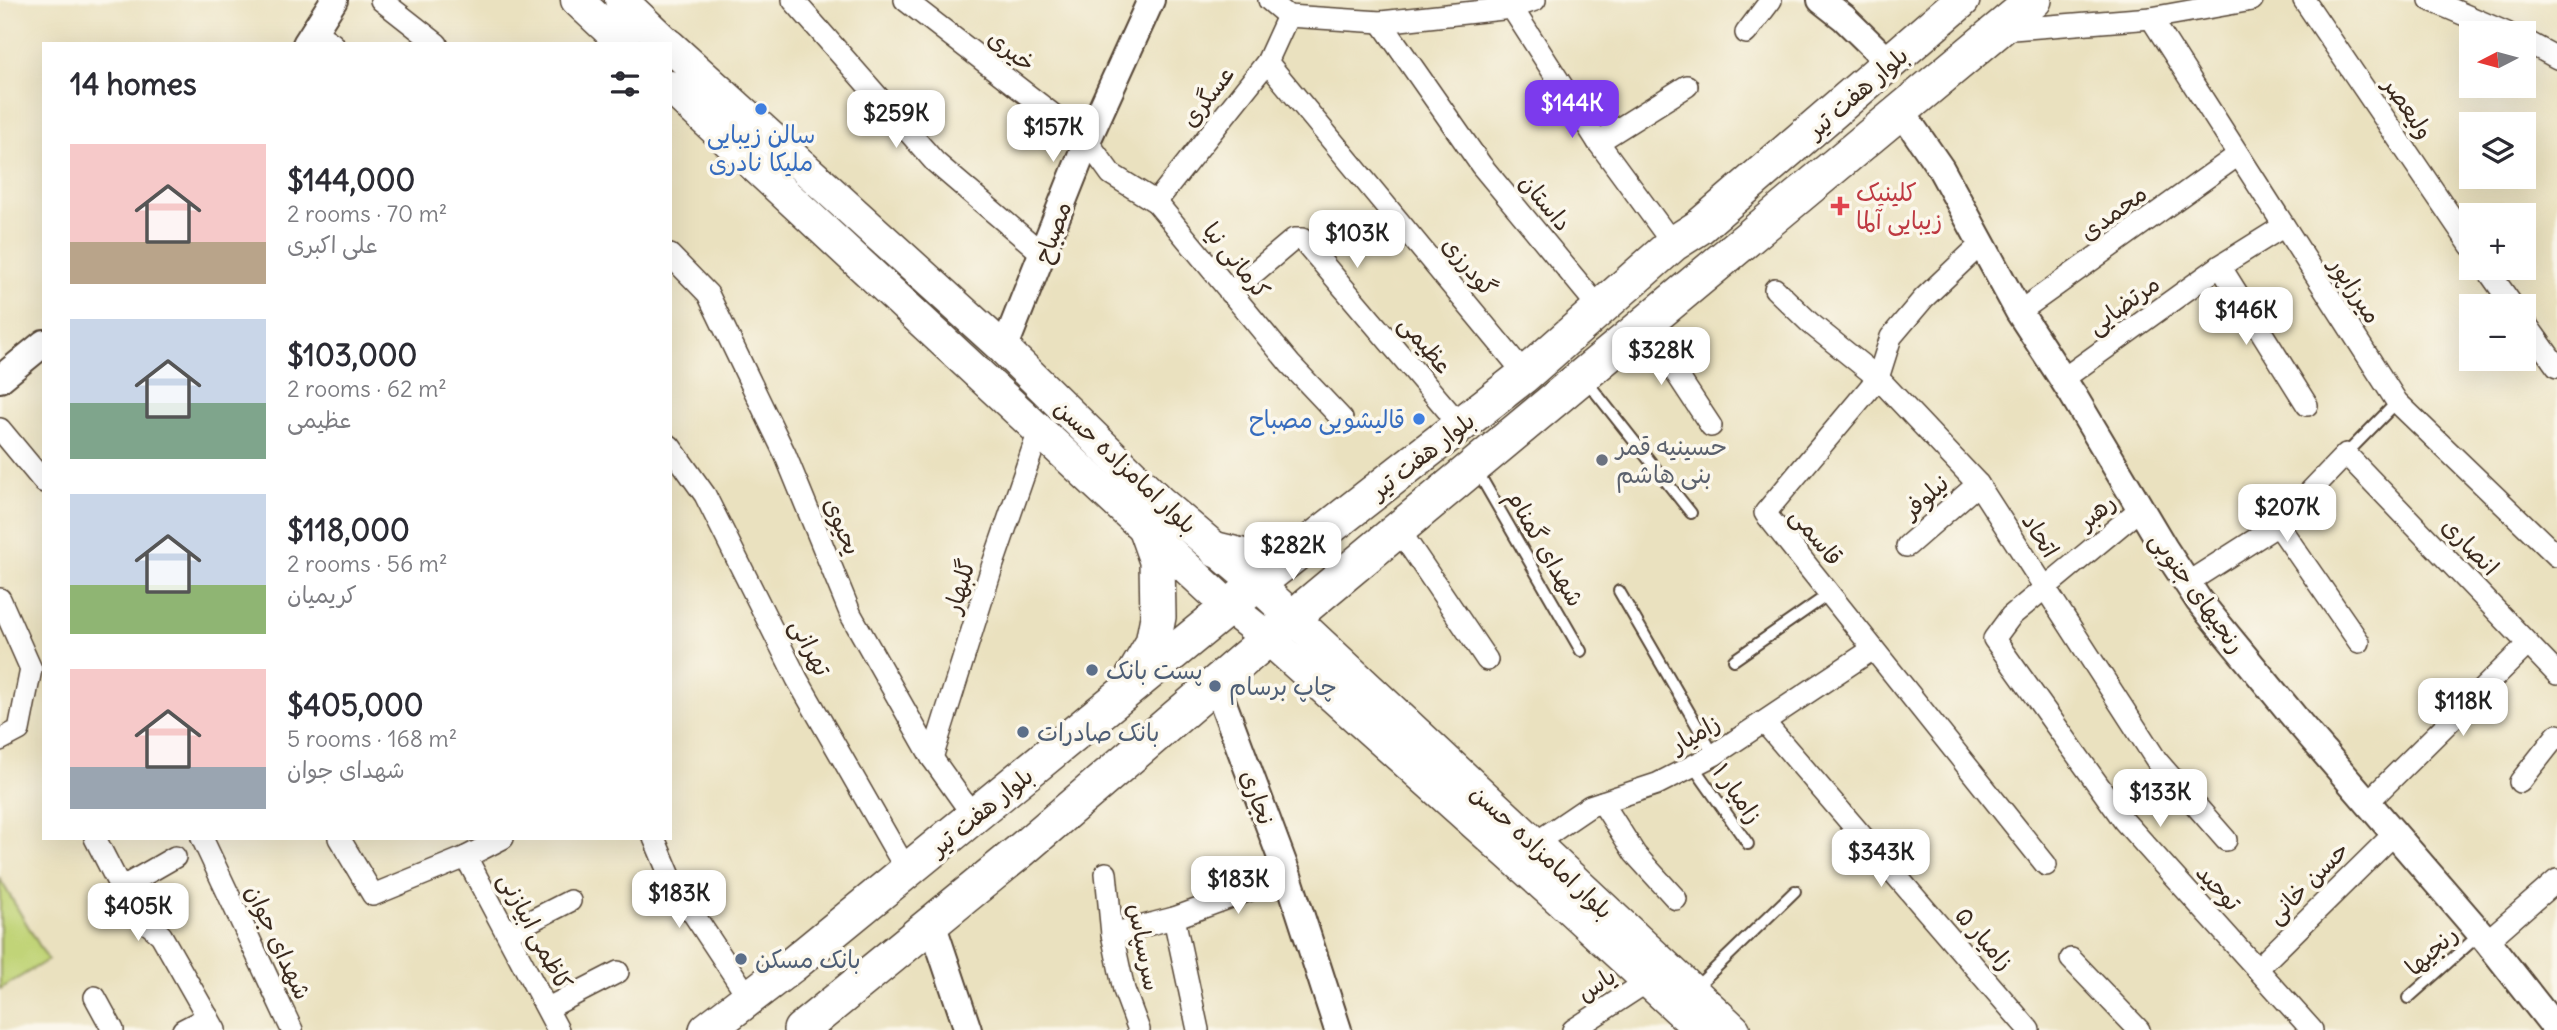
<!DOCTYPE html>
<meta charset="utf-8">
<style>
body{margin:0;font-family:Delius,"Playpen Sans Arabic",sans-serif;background:#f7f7f7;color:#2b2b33;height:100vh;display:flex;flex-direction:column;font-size:26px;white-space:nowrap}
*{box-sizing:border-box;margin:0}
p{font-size:23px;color:#7c7c81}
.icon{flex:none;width:38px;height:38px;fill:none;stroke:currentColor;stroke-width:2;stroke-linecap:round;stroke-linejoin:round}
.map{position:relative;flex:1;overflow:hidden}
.side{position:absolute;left:42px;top:42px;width:630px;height:798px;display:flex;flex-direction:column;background:#fff;border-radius:0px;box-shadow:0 7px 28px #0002}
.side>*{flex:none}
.needle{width:46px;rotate:264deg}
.tools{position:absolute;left:2459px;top:21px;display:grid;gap:14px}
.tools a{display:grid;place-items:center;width:77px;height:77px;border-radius:0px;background:#fff;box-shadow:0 7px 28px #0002;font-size:35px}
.price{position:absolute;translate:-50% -60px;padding:0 16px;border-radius:14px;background:#fff;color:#222;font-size:23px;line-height:46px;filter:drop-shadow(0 2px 4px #0008)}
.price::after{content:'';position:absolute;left:50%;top:42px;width:21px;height:16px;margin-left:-10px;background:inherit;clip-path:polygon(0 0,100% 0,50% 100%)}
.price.current{background:#7c3aed;color:#fff}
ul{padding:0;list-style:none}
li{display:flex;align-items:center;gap:21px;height:175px;padding:0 28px}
li span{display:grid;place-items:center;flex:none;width:196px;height:140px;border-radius:0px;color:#555}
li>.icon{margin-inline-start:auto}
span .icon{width:84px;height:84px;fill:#fffc;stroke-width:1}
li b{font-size:30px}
h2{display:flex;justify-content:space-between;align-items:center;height:84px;padding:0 28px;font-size:30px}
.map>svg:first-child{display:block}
</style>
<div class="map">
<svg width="2557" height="1030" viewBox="0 0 2557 1030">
<rect width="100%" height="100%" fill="#fbf7ec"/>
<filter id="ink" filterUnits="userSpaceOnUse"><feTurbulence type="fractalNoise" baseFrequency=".0143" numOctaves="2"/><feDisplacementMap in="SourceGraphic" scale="14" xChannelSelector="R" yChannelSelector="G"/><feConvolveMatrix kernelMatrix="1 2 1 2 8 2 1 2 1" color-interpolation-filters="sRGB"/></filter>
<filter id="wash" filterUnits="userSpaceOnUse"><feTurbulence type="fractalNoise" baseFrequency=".00686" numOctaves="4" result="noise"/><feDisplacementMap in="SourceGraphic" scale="28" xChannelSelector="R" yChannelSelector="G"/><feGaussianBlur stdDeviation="1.57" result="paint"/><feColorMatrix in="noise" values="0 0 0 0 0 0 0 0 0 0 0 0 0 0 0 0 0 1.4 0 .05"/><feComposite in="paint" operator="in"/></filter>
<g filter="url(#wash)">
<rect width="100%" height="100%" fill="#eae1bf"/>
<!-- green -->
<polygon fill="#c1d478" stroke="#7e7f4b" stroke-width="2" points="0,879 48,960 0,989"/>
</g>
<g filter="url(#ink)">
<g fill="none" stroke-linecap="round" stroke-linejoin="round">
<!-- service casing -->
<g stroke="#554536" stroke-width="14">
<g id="service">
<polyline points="1585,379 1691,513"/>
<polyline points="2346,454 2397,402"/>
<polyline points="1476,469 1581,651"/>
<polyline points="1619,591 1714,755"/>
<polyline points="1734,660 1829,594"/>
<polyline points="1693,766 1748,844"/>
<polyline points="1694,989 1795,891"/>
<polyline points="2408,998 2479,935"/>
</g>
</g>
<!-- minor casing -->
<g stroke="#554536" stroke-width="24">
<g id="minor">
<polyline points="381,0 437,44"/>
<polyline points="793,0 935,162 1044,255"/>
<polyline points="905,0 1087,141 1111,174 1156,202 1290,364 1342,419"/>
<polyline points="1269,0 1288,16 1381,22 1512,8 1535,0"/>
<polyline points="2304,0 2471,246"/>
<polyline points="2430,0 2507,33"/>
<polyline points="1512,8 1598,142 1673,244"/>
<polyline points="2151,18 2397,402 2557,556"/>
<polyline points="1381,22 1481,165 1601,310"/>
<polyline points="2000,30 2151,18 2252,0"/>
<polyline points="315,32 333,44"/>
<polyline points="1746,33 1771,0"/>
<polyline points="2524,40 2557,58"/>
<polyline points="1267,62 1525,374"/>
<polyline points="1598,142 1687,86"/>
<polyline points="1156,202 1267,62 1288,16"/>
<polyline points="1981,244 1924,298 1891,337 1878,378 1765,513 2046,865"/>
<polyline points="670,255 708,294 785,454 851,615 932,758 974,817"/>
<polyline points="2220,266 2307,405"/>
<polyline points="2486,268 2513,306"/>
<polyline points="1775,289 1810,323 1878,378 1978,484 2157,761 2226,840"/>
<polyline points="1230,293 1294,239 1302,239 1460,425"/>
<polyline points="2019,312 2238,155"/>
<polyline points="2524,321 2557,367"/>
<polyline points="1645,326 1711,426"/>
<polyline points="2063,379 2220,266 2284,226"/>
<polyline points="0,429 44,482"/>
<polyline points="670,446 705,495 797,679 907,871"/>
<polyline points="2140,509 2011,616 1994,639 2124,821 2312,1030"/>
<polyline points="2278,525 2359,642"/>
<polyline points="1399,530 1487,660"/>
<polyline points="1907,546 1978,484"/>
<polyline points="2187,583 2278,525 2346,454 2557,674"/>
<polyline points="0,599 31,669 19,730 0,740"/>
<polyline points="1764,722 2029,1030"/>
<polyline points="932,758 993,564 1039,431"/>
<polyline points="2520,782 2557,735"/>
<polyline points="1602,802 1635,854 1676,899"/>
<polyline points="2368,802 2528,644"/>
<polyline points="95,838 132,910 161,935 215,1030"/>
<polyline points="202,838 292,1030"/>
<polyline points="339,838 373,895 466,857 558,1030"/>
<polyline points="654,838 673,883 749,998"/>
<polyline points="1534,844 1590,806 1657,784 1714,755 1873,649"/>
<polyline points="466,857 503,838"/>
<polyline points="1106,873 1112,934 1124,990 1139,1030"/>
<polyline points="121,888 175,857"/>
<polyline points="1174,918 1198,1030"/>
<polyline points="507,933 570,901"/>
<polyline points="1112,934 1174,918 1288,876"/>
<polyline points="2487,941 2557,880"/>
<polyline points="2071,959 2139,1030"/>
<polyline points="2257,969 2395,833"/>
<polyline points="95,997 113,1030"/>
<polyline points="548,1008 618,972"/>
<polyline points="183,1030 208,1017"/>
<polyline points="1573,1030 1648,981"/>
</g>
</g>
<!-- tertiary casing -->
<g stroke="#554536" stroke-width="30">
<g id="tertiary">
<polyline points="1821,0 1844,18 1890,63"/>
<polyline points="306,44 334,0"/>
<polyline points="1901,111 1941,169 2019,312 2073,395 2164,548 2199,601 2300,724 2487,941 2557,1030"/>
<polyline points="1004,349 1087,141 1151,0"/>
<polyline points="0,379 44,343"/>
<polyline points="1216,684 1288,876 1338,1030"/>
<polyline points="932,923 968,1030"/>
</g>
</g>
<!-- secondary casing -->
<g stroke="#554536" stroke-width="35">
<g id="secondary">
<polyline points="577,0 624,44"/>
<polyline points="621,0 667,44"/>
<polyline points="670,46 1004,349 1159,501 1257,584 1734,1030"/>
<polyline points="670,87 1230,608 1269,639 1569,908 1701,1030"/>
</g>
</g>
<!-- primary casing -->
<g stroke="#554536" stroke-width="38">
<g id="primary">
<polyline points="1217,550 1254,559 1295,550"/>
<polyline points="1132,679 1153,643 1158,617 1157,561 1146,530"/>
<polyline points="707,1030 792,965 1257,584 1522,377 1673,244 1698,228 1962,0"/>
<polyline points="801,1030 1019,852 1292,618 2034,0"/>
</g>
</g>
<!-- service -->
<use href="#service" stroke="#fff" stroke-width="10"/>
<!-- minor -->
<use href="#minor" stroke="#fff" stroke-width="21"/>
<!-- tertiary -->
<use href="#tertiary" stroke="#fff" stroke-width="26"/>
<!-- secondary -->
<use href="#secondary" stroke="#fff" stroke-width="32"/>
<!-- primary -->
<use href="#primary" stroke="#fff" stroke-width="35"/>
</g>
</g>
<!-- markers -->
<g fill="#3f7fe0" stroke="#fbf7ec" stroke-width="2.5">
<circle cx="761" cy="109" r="7"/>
<circle cx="1419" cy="419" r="7"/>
</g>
<path fill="#e0444e" stroke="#fbf7ec" stroke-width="2.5" d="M1836.5 195.5h7v7h7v7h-7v7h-7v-7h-7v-7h7z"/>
<circle fill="#6b7280" stroke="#fbf7ec" stroke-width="2.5" cx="1602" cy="460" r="7"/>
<g fill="#5c6f8a" stroke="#fbf7ec" stroke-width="2.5">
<circle cx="1092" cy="670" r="7"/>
<circle cx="1215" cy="686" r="7"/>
<circle cx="1023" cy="732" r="7"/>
<circle cx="741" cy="959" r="7"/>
</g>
<g text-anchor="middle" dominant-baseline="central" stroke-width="7" stroke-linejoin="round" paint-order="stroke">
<!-- street labels -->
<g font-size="24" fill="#3b2a1e" stroke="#fbf7ec">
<text transform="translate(1012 50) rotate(38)">خیری</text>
<text transform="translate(1857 92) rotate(-41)">بلوار هفت تیر</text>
<text transform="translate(1207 96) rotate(-52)">عسگری</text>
<text transform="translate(2409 108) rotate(56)">ولیعصر</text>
<text transform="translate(1546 202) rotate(50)">داستان</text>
<text transform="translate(2113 212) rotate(-36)">محمدی</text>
<text transform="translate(1052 232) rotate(-69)">مصباح</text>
<text transform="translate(1237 260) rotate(51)">کرمانی نیا</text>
<text transform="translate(1470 266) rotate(50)">گودرزی</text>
<text transform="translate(2356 290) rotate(57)">میرزاپور</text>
<text transform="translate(2123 304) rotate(-36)">مرتضایی</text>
<text transform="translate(1426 344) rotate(50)">عظیمی</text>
<text transform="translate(1422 455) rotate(-38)">بلوار هفت تیر</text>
<text transform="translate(1126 466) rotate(43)">بلوار امامزاده حسن</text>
<text transform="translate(1925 496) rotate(-41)">نیلوفر</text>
<text transform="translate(2096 511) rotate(-40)">رهبر</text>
<text transform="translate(843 526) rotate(67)">یحیوی</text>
<text transform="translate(2041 535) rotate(58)">اتحاد</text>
<text transform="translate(1817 536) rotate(51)">قاسمی</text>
<text transform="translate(2471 546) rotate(46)">انصاری</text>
<text transform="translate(1546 548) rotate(60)">شهدای گمنام</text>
<text transform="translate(959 586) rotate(-73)">گلبهار</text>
<text transform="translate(2198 592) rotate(54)">رنجیهای جنوبی</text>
<text transform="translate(811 647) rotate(63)">تهرانی</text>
<text transform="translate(1695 733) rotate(-30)">زامیار</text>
<text transform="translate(1738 793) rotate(55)">زامیار ۱</text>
<text transform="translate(1258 797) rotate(70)">نجاری</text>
<text transform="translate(981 811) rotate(-39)">بلوار هفت تیر</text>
<text transform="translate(1542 851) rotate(43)">بلوار امامزاده حسن</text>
<text transform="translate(2307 882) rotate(-45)">حسن خانی</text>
<text transform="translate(2219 887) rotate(48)">توحید</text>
<text transform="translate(536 931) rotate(62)">کاظمی ابیازنی</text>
<text transform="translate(1985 938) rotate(49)">زامیار ۵</text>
<text transform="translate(279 942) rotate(65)">شهدای جوان</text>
<text transform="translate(1145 947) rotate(79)">سرسپاس</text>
<text transform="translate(2431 950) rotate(-42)">رنجیها</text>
<text transform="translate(1596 984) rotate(-33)">یاس</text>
</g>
<!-- shop labels -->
<g font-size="24" fill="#366cbe" stroke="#fbf7ec">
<text x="761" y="134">سالن زیبایی<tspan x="761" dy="28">ملیکا نادری</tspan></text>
<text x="1405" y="419" text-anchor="end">قالیشویی مصباح</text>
</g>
<!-- health labels -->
<g font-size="24" fill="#be3a42" stroke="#fbf7ec" text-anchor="start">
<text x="1856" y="192">کلینیک<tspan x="1856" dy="28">زیبایی آلما</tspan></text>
</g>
<!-- worship labels -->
<g font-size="24" fill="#5b616d" stroke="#fbf7ec" text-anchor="start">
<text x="1616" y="446">حسینیه قمر<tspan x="1616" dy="28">بنی هاشم</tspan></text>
</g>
<!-- service labels -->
<g font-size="24" fill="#4e5e75" stroke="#fbf7ec" text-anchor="start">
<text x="1106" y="670">پست بانک</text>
<text x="1229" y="686">چاپ برسام</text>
<text x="1037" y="732">بانک صادرات</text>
<text x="755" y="959">بانک مسکن</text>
</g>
</g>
</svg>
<div class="tools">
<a><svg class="needle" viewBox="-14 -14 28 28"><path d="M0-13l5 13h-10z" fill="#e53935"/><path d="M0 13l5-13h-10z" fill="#7c7c81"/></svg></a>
<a><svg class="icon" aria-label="layers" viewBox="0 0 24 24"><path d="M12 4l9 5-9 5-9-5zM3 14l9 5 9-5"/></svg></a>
<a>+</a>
<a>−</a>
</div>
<b class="price current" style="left:1572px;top:140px">$144K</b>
<b class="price" style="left:896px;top:150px">$259K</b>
<b class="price" style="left:1053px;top:164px">$157K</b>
<b class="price" style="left:1357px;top:270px">$103K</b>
<b class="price" style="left:2246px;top:347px">$146K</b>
<b class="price" style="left:1661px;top:387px">$328K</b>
<b class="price" style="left:2287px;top:544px">$207K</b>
<b class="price" style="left:1293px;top:582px">$282K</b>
<b class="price" style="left:2463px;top:738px">$118K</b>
<b class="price" style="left:2160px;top:829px">$133K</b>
<b class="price" style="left:1881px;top:889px">$343K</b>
<b class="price" style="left:1238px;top:916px">$183K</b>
<b class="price" style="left:679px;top:930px">$183K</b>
<b class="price" style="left:138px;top:943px">$405K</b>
<section class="side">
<h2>14 homes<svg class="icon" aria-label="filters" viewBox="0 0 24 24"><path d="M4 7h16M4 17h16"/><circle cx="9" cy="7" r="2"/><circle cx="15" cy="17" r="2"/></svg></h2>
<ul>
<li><span style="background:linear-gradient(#f6c9c9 70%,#b9a48a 0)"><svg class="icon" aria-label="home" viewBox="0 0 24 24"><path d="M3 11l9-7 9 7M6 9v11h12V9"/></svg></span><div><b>$144,000</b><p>2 rooms · 70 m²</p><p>علی اکبری</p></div></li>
<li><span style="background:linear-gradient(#c9d6e8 60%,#7fa58c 0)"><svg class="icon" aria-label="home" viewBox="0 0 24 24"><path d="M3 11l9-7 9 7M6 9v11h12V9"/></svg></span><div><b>$103,000</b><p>2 rooms · 62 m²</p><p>عظیمی</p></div></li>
<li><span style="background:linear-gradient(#c9d6e8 65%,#8fb573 0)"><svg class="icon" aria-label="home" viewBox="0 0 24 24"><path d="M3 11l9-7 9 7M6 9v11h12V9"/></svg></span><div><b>$118,000</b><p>2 rooms · 56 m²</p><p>کریمیان</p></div></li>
<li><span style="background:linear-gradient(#f6c9c9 70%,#9aa5b1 0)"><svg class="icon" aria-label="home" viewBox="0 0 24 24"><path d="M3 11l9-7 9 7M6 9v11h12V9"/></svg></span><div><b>$405,000</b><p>5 rooms · 168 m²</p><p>شهدای جوان</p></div></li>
</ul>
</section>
</div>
